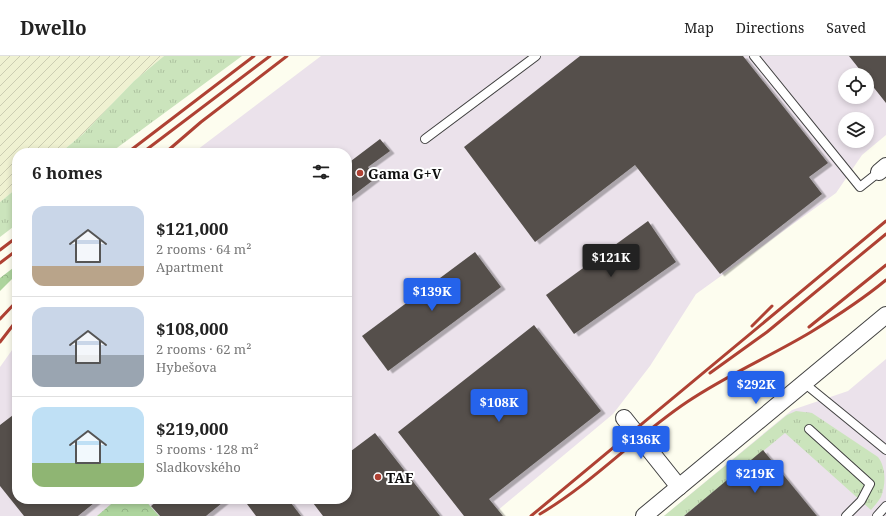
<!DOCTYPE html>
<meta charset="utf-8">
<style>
body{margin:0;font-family:"Noto Serif",serif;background:#f6f6f6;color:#222;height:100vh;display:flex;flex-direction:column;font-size:15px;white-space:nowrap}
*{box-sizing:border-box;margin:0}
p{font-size:13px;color:#767676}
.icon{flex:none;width:22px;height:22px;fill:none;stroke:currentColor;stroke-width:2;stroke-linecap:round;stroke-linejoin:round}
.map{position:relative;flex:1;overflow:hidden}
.details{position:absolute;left:12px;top:92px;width:340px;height:356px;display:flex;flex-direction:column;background:#fff;border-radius:16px;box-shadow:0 2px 6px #0003}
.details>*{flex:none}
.fabs{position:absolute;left:838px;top:12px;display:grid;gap:8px}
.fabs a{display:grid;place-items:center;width:36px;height:36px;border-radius:50%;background:#fff;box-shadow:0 2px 6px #0003;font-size:20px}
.price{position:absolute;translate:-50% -34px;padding:0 9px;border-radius:4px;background:#2563eb;color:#fff;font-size:13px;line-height:26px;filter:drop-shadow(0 1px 2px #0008)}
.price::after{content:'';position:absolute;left:50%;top:24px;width:12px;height:9px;margin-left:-6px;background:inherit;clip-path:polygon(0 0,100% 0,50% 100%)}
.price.selected{background:#222;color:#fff}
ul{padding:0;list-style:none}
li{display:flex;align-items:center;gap:12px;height:100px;padding:0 20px}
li+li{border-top:1px solid #e0e0e0}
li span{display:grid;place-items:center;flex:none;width:112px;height:80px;border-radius:12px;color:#555}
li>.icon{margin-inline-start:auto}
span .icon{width:48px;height:48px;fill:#fffc;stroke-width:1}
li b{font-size:17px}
h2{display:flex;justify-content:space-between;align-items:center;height:48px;padding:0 20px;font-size:17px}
header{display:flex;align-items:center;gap:24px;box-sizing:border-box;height:56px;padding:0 20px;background:#fff;border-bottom:1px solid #e0e0e0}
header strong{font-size:19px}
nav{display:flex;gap:22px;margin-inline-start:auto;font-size:14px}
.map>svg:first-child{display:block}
</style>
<header>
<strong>Dwello</strong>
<nav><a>Map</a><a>Directions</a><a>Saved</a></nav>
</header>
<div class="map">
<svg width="886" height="460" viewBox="0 0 886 460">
<defs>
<pattern id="farmland-furrows" width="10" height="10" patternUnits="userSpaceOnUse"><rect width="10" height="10" fill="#eff1d1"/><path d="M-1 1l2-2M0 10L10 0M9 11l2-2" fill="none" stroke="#cccdb2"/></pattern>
<pattern id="grass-tufts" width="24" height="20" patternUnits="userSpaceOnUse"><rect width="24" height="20" fill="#cbe4bc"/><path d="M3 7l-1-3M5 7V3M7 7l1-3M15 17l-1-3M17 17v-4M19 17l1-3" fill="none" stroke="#adc2a0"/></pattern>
<pattern id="forest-crowns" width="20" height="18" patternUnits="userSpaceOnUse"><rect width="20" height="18" fill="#add49d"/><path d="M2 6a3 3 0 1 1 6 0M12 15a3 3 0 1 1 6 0" fill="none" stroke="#94b586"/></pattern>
<filter id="shadow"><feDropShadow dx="4.5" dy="2.5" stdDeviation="0" flood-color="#0004"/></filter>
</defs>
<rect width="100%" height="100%" fill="#fdfdef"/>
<!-- industrial -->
<g fill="#ebe2eb" fill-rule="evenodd">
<path d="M321 0H886V79L862 99 836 137 696 238 650 310 613 358 491 460H0V311L17 287V443H347V97H193ZM845 19H867V41H845ZM845 63H867V85H845Z"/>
<polygon points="886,303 886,460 664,460 792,354 848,335"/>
</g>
<!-- farmland -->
<polygon fill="url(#farmland-furrows)" points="0,0 164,0 134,25 83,78 60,97 17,97 17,132 0,146"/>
<!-- grass -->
<g fill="url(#grass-tufts)">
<polygon points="164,0 242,0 110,97 60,97 83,78 134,25"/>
<polygon points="17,132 17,168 0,181 0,146"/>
<path d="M796 355 812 357 878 401C886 411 886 429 881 441 878 446 874 450 871 454L785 377 684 460H664L787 359Z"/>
</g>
<!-- forest -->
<g fill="url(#forest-crowns)">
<polygon points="17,209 17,218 0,235 0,222"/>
<polygon points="117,443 144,443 159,460 97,460"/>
</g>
<!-- building -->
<g fill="#55504b" filter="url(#shadow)">
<polygon points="580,0 743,0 828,107 809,121 822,138 720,218 635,109 535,186 464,91"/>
<polygon points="849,0 886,0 886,47 867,23 867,19 864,19"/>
<polygon points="380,83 390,95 368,111 376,122 347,144 347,108"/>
<polygon points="648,165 676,206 574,278 546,239"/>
<polygon points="475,196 501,231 388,315 362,280"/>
<polygon points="534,269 601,355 489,443 503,460 464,460 398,376"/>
<polygon points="17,356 17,443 99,443 78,460 24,460 0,430 0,369"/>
<polygon points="375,377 440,460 323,460 310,443 347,443 347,398"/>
<polygon points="763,394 817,460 684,460"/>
<polygon points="145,443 156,443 150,448"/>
<polygon points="160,443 227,443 206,460 160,460 151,450"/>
<polygon points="253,443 288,443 301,460 256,460 247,448"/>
</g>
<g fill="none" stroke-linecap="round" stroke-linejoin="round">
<!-- lane casing -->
<g stroke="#404040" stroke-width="10">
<g id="lane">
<polyline points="754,0 860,131 879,116"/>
<polyline points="425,83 536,0"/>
<polyline points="804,327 886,394"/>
<polyline points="809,373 870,428 861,445 846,460"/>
<polyline points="877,460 886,450"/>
</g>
</g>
<!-- street casing -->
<g stroke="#404040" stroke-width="18">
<g id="street">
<polyline points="879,116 886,110"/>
<polyline points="624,362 679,431"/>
<polyline points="644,460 886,259"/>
</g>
</g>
<!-- lane -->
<use href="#lane" stroke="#fff" stroke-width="8"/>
<!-- street -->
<use href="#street" stroke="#fff" stroke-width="16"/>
<!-- rail -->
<g stroke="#af4133" stroke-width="3">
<polyline points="127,97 254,0"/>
<polyline points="142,97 270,0"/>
<polyline points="165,97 201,66 287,0"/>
<polyline points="0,194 17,181"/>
<polyline points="0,207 17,194"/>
<polyline points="0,263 17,245"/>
<polyline points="752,270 772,250"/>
<polyline points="809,271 886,209"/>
<polyline points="0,286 17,264"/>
<polyline points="710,317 767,276 886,178"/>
<path d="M540 458C594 426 636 380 687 346 727 319 771 300 811 276 837 260 863 243 886 224"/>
<polyline points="531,460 886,165"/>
</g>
</g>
<!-- markers -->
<g fill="#af4133" stroke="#fff" stroke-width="1.5">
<circle cx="360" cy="117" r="4"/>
<circle cx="378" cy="421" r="4"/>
</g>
<g text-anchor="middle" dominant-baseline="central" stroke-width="4" stroke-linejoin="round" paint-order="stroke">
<!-- poi labels -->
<g font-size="14" font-weight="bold" fill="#0d0d0d" stroke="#fff" text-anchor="start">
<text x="368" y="117">Gama G+V</text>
<text x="386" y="421">TAF</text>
</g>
</g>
</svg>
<div class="fabs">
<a><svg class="icon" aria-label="locate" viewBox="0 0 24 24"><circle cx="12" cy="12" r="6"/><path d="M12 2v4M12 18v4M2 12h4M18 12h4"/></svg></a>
<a><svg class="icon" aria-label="layers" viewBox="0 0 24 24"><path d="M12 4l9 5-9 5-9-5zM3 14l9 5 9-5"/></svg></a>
</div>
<b class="price selected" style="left:611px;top:222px">$121K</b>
<b class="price" style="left:432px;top:256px">$139K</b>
<b class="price" style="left:756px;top:349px">$292K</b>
<b class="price" style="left:499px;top:367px">$108K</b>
<b class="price" style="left:641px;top:404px">$136K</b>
<b class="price" style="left:755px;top:438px">$219K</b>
<section class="details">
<h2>6 homes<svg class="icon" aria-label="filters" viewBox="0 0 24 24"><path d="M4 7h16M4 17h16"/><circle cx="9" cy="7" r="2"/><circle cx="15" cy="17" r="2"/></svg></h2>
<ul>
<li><span style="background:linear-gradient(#c9d6e8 75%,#b9a48a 0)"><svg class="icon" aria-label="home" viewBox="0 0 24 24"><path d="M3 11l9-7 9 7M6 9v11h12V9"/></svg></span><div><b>$121,000</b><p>2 rooms · 64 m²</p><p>Apartment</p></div></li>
<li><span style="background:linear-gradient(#c9d6e8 60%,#9aa5b1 0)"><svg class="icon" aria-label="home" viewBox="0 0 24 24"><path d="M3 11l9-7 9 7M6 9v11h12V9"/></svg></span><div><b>$108,000</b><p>2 rooms · 62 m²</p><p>Hybešova</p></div></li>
<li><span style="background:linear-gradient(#bfe0f5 70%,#8fb573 0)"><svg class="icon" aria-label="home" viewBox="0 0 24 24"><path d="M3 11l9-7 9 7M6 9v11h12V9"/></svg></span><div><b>$219,000</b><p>5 rooms · 128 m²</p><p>Sladkovského</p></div></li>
</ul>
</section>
</div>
